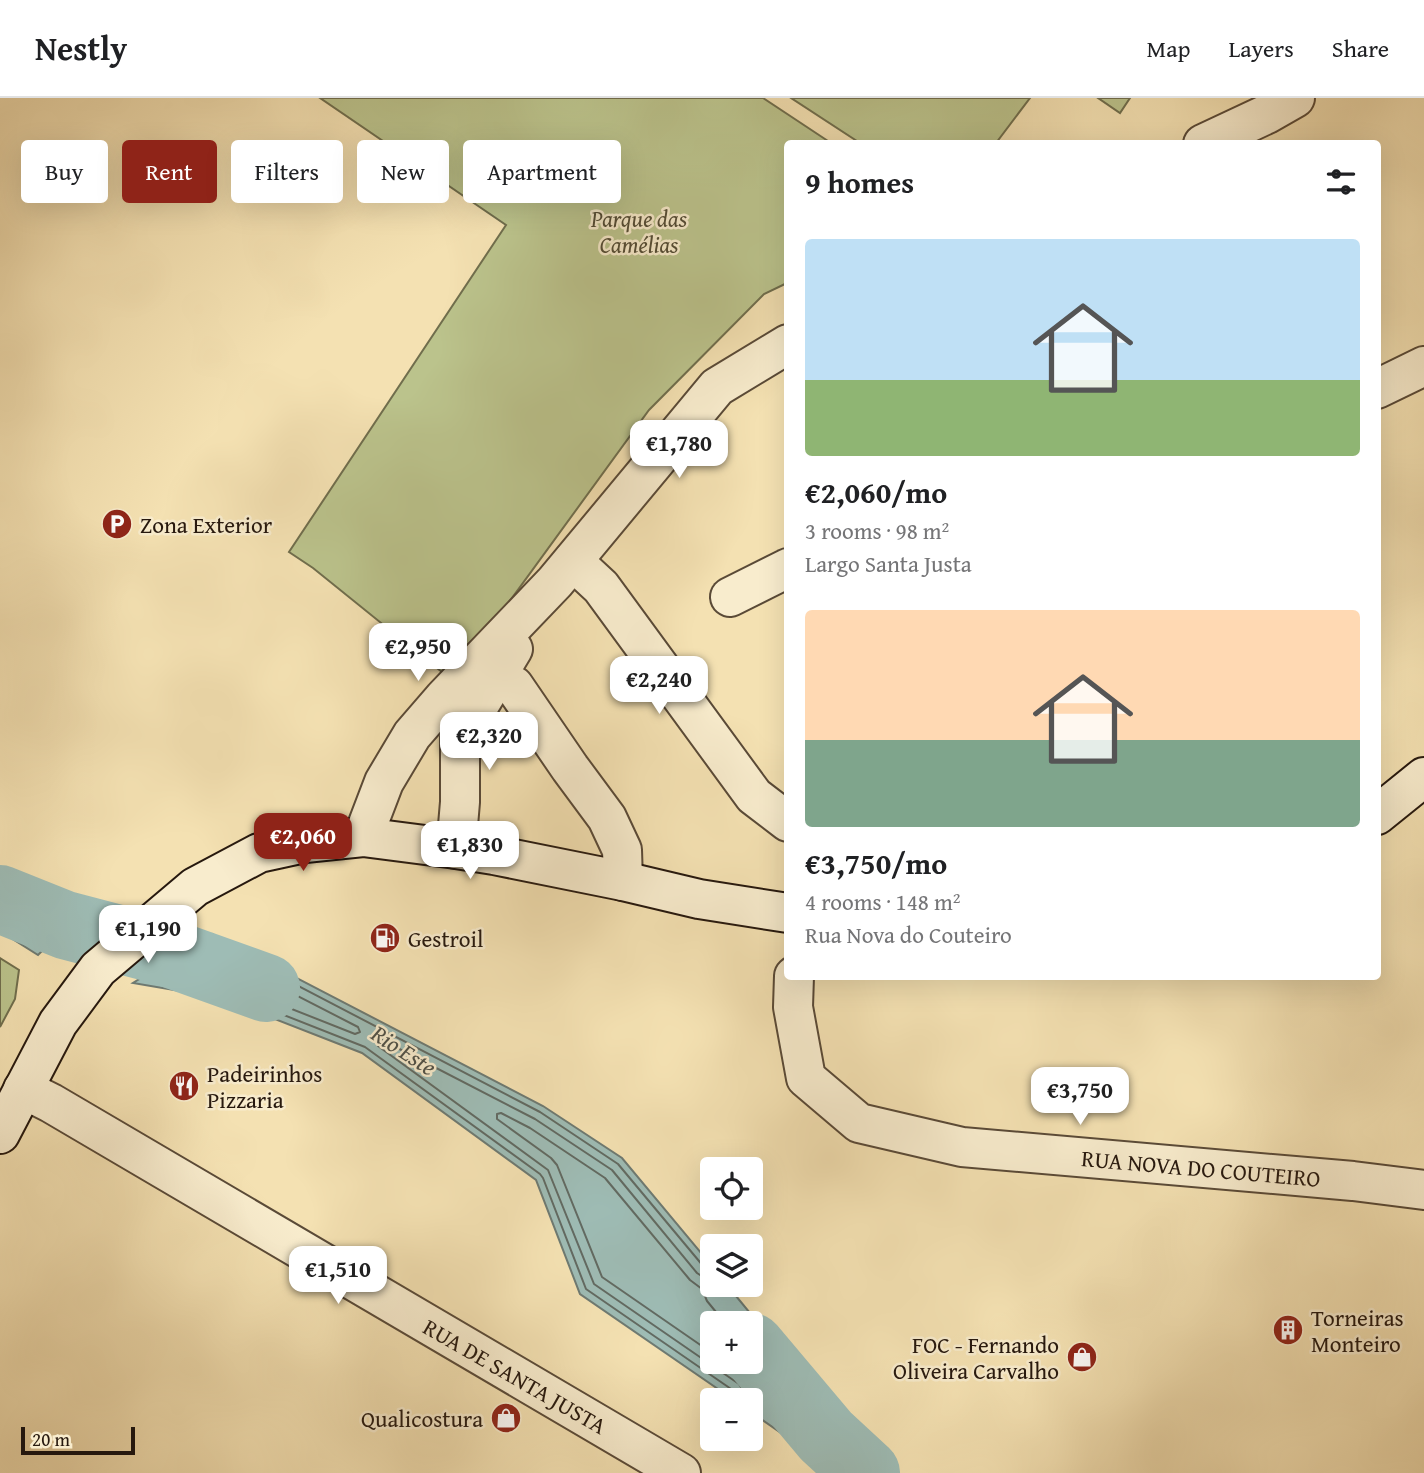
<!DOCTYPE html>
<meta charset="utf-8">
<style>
body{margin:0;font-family:"Gentium Book Plus",serif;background:#f2f2f2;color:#202124;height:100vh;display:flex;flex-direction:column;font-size:26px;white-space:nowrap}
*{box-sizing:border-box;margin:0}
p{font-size:23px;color:#757577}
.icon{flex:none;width:38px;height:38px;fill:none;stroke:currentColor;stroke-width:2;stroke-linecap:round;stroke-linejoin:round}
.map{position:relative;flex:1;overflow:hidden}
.side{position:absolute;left:784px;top:42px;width:597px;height:840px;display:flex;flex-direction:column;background:#fff;border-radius:7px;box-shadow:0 7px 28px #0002}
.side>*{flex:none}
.guide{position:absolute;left:21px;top:42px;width:658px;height:63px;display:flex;gap:14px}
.controls{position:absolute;left:700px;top:1059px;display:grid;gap:14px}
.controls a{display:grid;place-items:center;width:63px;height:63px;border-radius:7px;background:#fff;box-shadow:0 7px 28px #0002;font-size:35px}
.scale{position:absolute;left:21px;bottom:18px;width:114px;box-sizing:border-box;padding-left:7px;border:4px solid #26180e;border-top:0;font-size:19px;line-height:24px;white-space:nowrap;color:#26180e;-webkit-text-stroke:5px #f8eccd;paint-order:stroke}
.price{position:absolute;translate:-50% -60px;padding:0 16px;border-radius:14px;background:#fff;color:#222;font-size:23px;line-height:46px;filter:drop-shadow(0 2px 4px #0008)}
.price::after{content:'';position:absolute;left:50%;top:42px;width:21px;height:16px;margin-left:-10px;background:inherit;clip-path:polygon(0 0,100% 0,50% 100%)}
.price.selected{background:#8f2418;color:#fff}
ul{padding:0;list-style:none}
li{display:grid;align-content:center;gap:14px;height:371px;padding:0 21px}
li span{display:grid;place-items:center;height:217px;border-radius:7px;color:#555}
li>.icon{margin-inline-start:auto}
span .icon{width:126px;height:126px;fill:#fffc;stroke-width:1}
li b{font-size:30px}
h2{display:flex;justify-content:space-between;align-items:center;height:84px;padding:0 21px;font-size:30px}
.tag{padding:0 24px;border-radius:7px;background:#fff;box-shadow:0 7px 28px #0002;font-size:24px;line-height:63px}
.tag.selected{background:#8f2418;color:#fff}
header{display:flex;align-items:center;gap:42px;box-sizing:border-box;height:98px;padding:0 35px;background:#fff;border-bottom:2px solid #e0e0e0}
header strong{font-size:33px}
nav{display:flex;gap:38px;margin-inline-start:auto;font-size:24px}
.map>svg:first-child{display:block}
</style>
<header>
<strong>Nestly</strong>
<nav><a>Map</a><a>Layers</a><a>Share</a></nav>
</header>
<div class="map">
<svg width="1424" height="1375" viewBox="0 0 1424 1375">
<rect width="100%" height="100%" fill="#f4e1b2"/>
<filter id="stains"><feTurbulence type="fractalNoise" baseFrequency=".00286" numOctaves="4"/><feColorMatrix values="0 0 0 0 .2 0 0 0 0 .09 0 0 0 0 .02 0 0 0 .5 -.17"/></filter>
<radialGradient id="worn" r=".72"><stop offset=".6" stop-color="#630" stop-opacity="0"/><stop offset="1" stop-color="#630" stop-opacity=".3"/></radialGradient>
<!-- green -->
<g fill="#bbc38c" stroke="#706e4d" stroke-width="2">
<polygon points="320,0 763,0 831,45 788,46 787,185 764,196 649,312 477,548 448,579 313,470 289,454 506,127"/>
<polygon points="791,0 1030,0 996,45 860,45"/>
<polygon points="1098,0 1130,0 1120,15"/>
<polygon points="0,860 19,872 15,901 0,929"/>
</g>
<!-- water -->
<g fill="#9ebcb5" stroke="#6e7a72" stroke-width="2" fill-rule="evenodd">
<polygon points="0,776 93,803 38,857 0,833"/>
<path d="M212 836 543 1008 622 1060 712 1168V1186L727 1187 846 1332 830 1369 751 1314V1302H734L580 1196 536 1082 362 955 221 900 133 885ZM712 1225H751V1264H712Z"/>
</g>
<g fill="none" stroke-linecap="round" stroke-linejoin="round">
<!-- shore -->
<g stroke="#626a62" stroke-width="2">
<polyline points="0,784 74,804 76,808 37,847 6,829 0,828"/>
<polyline points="0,793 57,809 59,812 35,836 9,820 0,819"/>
<polygon points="211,855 214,855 358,929 360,934 355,936 226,885 183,876 184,871"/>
<polyline points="712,1172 704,1169 618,1066 540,1014 214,844 210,845 159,877 159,880 161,882 223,893 365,949 540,1076 543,1080 586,1191 734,1293 736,1297 737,1302"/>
<polyline points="712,1181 703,1179 697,1175 612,1072 535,1021 382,942 378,943 378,948 548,1072 594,1186 739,1286 747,1299 762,1302 820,1342 824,1342 827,1336 826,1333 751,1240"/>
<polyline points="751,1226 836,1332 837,1335 829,1354 824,1356 757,1310 751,1308"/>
<polyline points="712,1255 602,1179 557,1067 551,1060 497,1021 497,1016 501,1015 530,1030 605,1080 690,1182 702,1191 707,1203 725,1225"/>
<polyline points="724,1264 745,1278 754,1289 765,1292 778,1300 781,1300 782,1295 751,1257"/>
</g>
<!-- river -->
<g stroke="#9ebcb5" stroke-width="68">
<polyline points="0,801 65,827 160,852 266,890"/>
<polyline points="751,1249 826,1338 866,1375"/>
</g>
<!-- street casing -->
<g stroke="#5a4a37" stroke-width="42">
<g id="street">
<polyline points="1203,46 1267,16 1295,0"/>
<polyline points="1377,291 1424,268"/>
<polyline points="573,463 601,489 754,698 788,724"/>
<polyline points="730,499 788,470"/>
<polyline points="490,588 501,583 514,588 570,670 607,720 622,752 623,783"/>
<polyline points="363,739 384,684 412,637 444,600 555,484 717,289 788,246"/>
<polyline points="456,751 460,704 460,639 513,551"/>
<polyline points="794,878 793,909 806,980 859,1025 962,1049 1353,1083 1424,1092"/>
<polyline points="23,991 51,1005 681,1375"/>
</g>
</g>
<!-- secondary casing -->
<g stroke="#26180e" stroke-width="42">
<g id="secondary">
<polyline points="1377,717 1424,679"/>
<polyline points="0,1036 58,925 98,871 195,789 259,755 305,745 363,739 456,751 494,757 623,783 699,801 788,815"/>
</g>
</g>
<!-- street -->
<use href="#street" stroke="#f8eccd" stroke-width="38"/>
<!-- secondary -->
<use href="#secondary" stroke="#f8eccd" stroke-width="38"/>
</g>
<!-- icons -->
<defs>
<g id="parking-disc" transform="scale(1.575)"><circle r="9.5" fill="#8f2418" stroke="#f8eccd"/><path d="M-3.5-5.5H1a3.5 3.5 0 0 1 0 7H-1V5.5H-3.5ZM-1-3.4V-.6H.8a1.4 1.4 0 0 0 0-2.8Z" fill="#fff"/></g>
<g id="fuel-disc" transform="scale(1.575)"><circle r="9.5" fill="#8f2418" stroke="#f8eccd"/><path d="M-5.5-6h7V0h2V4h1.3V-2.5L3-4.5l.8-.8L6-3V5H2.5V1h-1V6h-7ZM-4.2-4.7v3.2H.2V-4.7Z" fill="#fff"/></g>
<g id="restaurant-disc" transform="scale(1.575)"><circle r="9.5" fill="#8f2418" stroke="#f8eccd"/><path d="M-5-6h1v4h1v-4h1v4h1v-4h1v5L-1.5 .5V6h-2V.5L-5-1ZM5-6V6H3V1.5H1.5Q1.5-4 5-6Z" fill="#fff"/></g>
<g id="building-disc" transform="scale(1.575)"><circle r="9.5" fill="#8f2418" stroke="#f8eccd"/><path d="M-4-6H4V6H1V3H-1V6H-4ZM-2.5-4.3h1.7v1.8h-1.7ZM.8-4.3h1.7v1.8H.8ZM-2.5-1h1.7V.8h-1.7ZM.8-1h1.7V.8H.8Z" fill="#fff"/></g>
<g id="shop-disc" transform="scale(1.575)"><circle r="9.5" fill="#8f2418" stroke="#f8eccd"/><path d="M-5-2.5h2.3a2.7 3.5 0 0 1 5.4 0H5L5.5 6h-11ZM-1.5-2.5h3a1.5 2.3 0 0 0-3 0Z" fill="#fff"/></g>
</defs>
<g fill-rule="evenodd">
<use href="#parking-disc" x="117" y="426"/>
<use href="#fuel-disc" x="385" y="840"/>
<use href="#restaurant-disc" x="184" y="988"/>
<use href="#building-disc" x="1288" y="1232"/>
<use href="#shop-disc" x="1082" y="1259"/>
<use href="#shop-disc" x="506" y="1320"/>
</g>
<g text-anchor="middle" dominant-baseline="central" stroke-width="5" stroke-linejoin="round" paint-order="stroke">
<!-- park labels -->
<g font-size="23" font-style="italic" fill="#534b34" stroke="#f8eccd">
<text x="639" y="120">Parque das<tspan x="639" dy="26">Camélias</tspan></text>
</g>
<!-- poi labels -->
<g font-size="23" fill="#26180e" stroke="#f8eccd" text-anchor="start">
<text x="140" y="426">Zona Exterior</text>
<text x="408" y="840">Gestroil</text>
<text x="207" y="975">Padeirinhos<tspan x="207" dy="26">Pizzaria</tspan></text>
<text x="1311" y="1219">Torneiras<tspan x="1311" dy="26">Monteiro</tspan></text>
<text x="1059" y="1246" text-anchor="end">FOC - Fernando<tspan x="1059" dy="26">Oliveira Carvalho</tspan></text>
<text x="483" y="1320" text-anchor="end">Qualicostura</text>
</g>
<!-- street labels -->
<g font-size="23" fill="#26180e" stroke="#f8eccd">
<text transform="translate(1201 1070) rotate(5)">RUA NOVA DO COUTEIRO</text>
<text transform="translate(515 1278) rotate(30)">RUA DE SANTA JUSTA</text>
</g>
<!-- water labels -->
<g font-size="24" font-style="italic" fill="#505148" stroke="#f8eccd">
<text transform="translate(404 952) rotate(33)">Rio Este</text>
</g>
</g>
<rect width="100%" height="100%" filter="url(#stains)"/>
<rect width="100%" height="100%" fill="url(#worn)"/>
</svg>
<div class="controls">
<a><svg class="icon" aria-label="locate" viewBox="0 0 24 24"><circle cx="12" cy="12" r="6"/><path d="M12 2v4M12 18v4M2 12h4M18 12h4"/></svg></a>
<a><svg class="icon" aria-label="layers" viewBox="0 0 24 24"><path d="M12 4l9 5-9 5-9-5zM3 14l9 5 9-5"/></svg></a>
<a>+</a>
<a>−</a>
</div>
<div class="scale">20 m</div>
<b class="price" style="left:679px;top:382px">€1,780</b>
<b class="price" style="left:418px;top:585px">€2,950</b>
<b class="price" style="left:659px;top:618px">€2,240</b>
<b class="price" style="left:489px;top:674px">€2,320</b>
<b class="price selected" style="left:303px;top:775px">€2,060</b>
<b class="price" style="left:470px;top:783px">€1,830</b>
<b class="price" style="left:148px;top:867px">€1,190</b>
<b class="price" style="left:1080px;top:1029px">€3,750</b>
<b class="price" style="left:338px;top:1208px">€1,510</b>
<div class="guide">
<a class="tag">Buy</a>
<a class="tag selected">Rent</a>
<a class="tag">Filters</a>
<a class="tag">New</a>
<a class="tag">Apartment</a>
</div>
<section class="side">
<h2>9 homes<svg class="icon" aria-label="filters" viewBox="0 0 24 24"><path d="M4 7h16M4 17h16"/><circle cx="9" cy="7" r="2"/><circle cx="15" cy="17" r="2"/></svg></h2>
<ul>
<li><span style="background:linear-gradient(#bfe0f5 65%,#8fb573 0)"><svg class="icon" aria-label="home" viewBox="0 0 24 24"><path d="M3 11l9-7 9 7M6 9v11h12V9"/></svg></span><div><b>€2,060/mo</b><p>3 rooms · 98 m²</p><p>Largo Santa Justa</p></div></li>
<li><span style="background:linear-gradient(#ffd9b3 60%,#7fa58c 0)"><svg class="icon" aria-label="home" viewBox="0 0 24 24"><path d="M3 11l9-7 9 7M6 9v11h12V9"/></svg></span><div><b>€3,750/mo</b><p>4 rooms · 148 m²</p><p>Rua Nova do Couteiro</p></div></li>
</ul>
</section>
</div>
